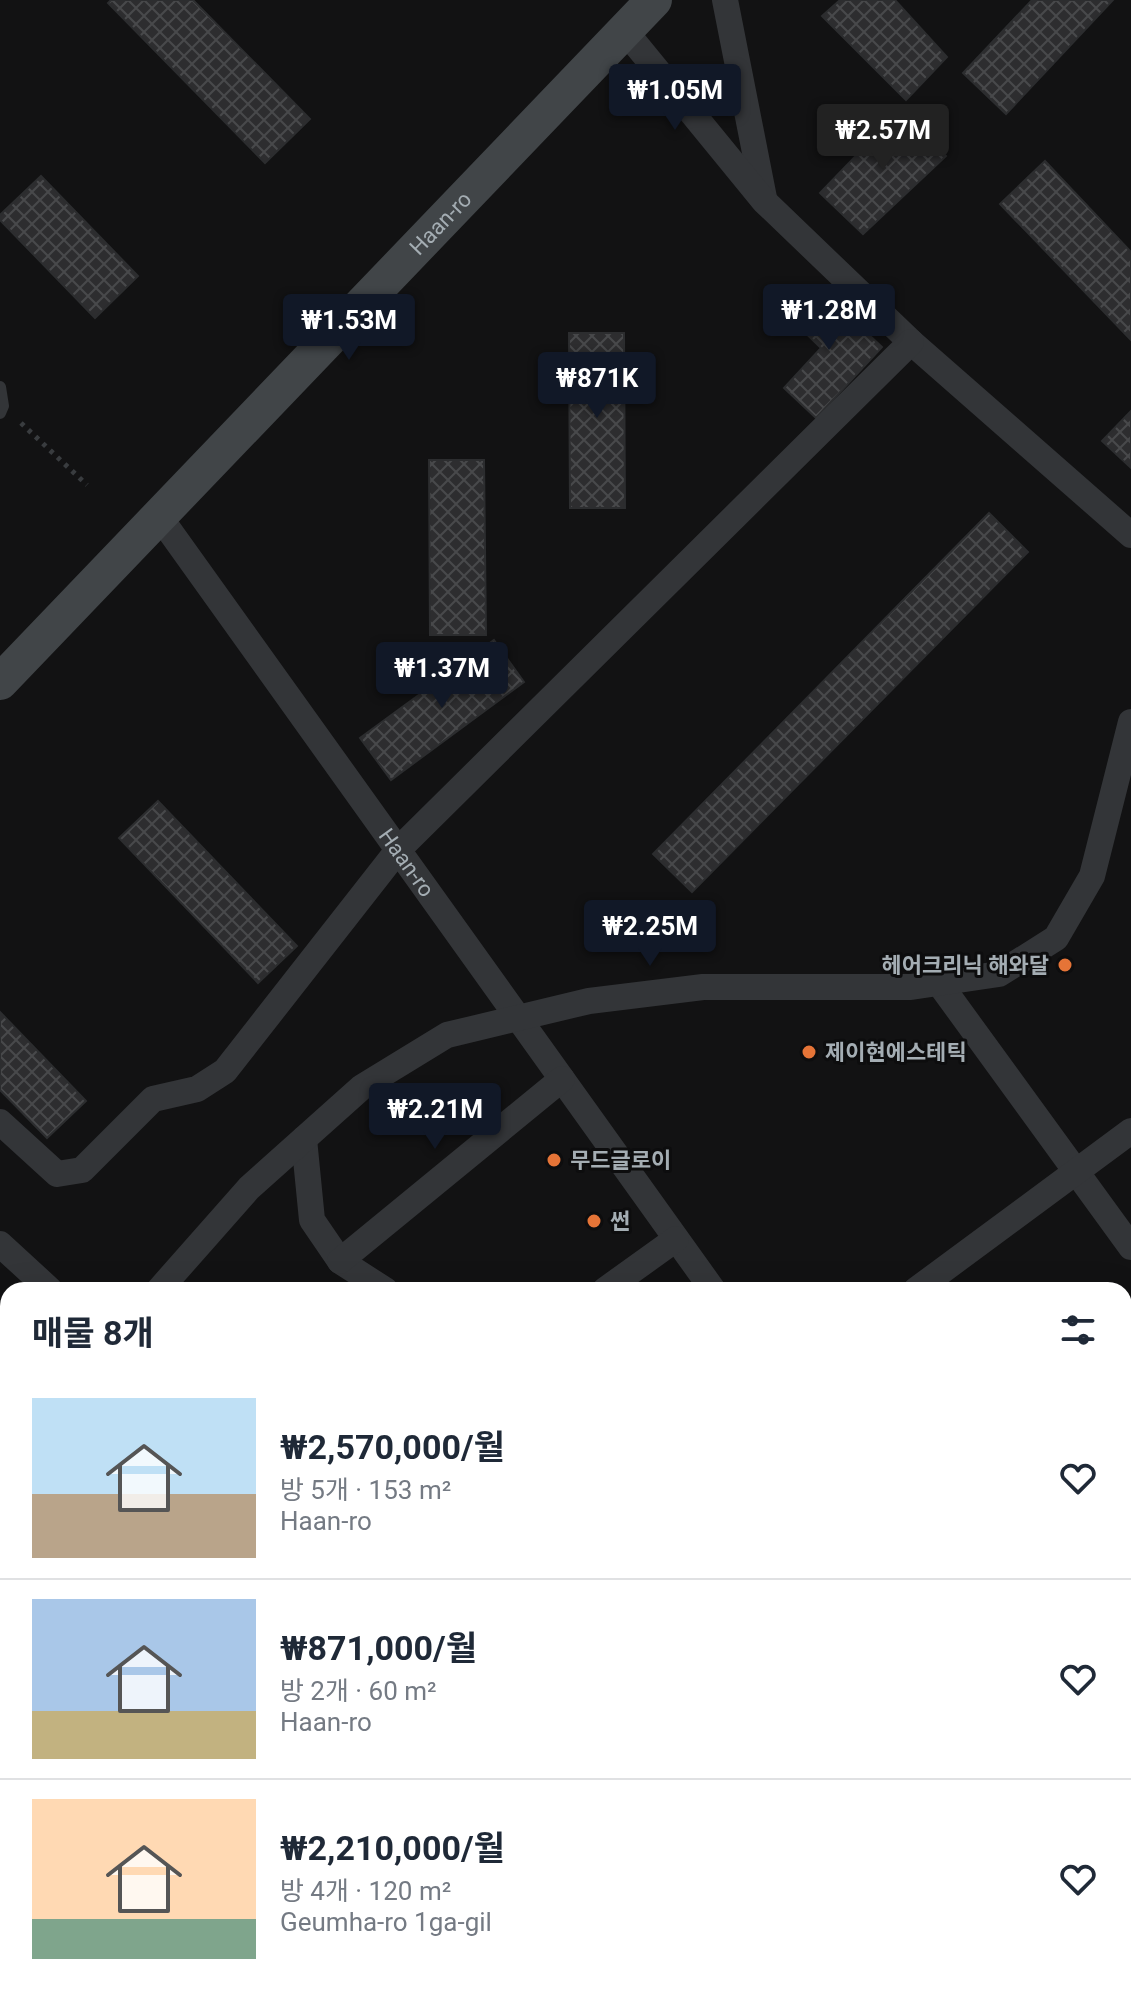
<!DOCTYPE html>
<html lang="ko">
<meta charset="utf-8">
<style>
body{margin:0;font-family:Roboto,"Noto Sans KR",sans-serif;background:#f6f6f7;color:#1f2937;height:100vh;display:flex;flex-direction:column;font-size:30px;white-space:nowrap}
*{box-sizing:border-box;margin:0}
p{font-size:26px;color:#747a83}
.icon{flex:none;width:44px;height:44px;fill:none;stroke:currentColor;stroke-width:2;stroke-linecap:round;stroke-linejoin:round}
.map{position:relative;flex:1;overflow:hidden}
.drawer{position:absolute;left:0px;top:1282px;width:1132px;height:714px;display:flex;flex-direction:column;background:#fff;border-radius:24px 24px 0 0;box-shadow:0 8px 32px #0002}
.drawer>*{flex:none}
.price{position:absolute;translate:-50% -68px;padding:0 18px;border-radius:8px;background:#111827;color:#fff;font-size:26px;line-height:52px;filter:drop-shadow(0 2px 4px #0008)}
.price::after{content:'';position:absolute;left:50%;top:48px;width:24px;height:18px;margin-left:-12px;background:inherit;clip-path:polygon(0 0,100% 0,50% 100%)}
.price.active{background:#222;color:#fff}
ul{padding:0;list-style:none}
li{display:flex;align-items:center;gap:24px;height:200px;padding:0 32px}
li+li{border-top:2px solid #e0e1e3}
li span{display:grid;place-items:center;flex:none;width:224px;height:160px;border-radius:0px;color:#555}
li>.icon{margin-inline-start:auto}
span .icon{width:96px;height:96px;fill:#fffc;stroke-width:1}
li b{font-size:34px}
h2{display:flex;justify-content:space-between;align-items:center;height:96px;padding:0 32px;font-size:34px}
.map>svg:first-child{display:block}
</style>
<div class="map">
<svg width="1131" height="1995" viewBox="0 0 1131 1995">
<defs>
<pattern id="building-cross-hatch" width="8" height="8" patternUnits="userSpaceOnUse" patternTransform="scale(2)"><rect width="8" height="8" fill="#2d2d2f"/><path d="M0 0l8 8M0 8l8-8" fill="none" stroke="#48494b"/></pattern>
</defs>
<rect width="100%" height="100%" fill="#121213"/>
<!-- building -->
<g fill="url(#building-cross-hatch)" stroke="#2c2d2f" stroke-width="2">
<polygon points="111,0 193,0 310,119 265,163 108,3"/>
<polygon points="840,0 895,0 947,57 906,100 822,16"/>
<polygon points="1032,0 1113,0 1006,114 963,73"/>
<polygon points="902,108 946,156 863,234 820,193"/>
<polygon points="1045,161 1131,252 1131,340 1000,204"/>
<polygon points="41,176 138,276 95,318 0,220 0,215"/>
<polygon points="818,287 882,347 816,418 784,388 821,348 789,317"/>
<polygon points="569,333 624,333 625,508 570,508"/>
<polygon points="1131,411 1131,468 1102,441"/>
<polygon points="429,460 484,460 486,635 430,635"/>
<polygon points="989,513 1028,552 692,892 653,854"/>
<polygon points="494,640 524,682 391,780 360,738"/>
<polygon points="158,801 297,946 258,983 119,838"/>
<polygon points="0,1012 86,1101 47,1138 0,1090"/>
<polygon points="0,1654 8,1663 8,1677 0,1684"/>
<polygon points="0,1731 8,1740 8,1791 0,1798"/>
</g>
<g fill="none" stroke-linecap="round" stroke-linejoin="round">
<!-- path -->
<polyline stroke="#393c3f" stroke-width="5" stroke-dasharray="4 6" stroke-linecap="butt" points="21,423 87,485"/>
<!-- service -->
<polyline stroke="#333538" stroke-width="12" points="0,387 3,406 0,413"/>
<!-- minor -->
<g stroke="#333538" stroke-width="26">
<polyline points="725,0 764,198"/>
<polyline points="625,31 764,201 911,342 1131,535"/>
<path id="s1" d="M159 516 713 1290"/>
<polyline points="939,983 1131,1247"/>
<polyline points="0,1122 57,1174 82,1170 153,1099 197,1089 225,1071 398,850 911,342"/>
<polyline points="304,1139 312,1220 340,1261 385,1290"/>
<polyline points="0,1244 50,1290"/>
<polyline points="340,1261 562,1079"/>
<polyline points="159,1290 249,1188 362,1087 447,1035 589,1001 703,987 911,987 999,974 1056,938 1092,876 1131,722"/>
<polyline points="605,1290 676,1239"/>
<polyline points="916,1290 1131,1131"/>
<polyline points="1124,1352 1131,1347"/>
<polyline points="0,1553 8,1541"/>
<polyline points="1124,1571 1131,1566"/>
<polyline points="1124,1863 1131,1873"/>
<polyline points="1124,1943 1131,1937"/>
<polyline points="0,1969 8,1963"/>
<polyline points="506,1988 509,1995"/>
<polyline points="782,1988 787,1995"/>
<polyline points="547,1995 556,1988"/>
<polyline points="822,1995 832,1988"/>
<polyline points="1064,1995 1072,1988"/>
</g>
<!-- secondary -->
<path stroke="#414548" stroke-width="36" id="s2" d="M0 682 654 0"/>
</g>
<!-- markers -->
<g fill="#e57437" stroke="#0d0d0e" stroke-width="3">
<circle cx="1065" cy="965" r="8"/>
<circle cx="809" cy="1052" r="8"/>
<circle cx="554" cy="1160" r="8"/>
<circle cx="594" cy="1221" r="8"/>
</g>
<g text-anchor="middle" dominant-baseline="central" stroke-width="6" stroke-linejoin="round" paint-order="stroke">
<!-- street labels -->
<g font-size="22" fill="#a4adb3" stroke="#0d0d0e">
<text stroke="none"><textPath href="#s2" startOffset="636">Haan-ro</textPath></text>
<text stroke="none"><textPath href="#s1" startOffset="426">Haan-ro</textPath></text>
</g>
<!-- poi labels -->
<g font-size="22" font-weight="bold" fill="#a4adb3" stroke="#0d0d0e" text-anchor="start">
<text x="1049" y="965" text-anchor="end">헤어크리닉 해와달</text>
<text x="825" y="1052">제이현에스테틱</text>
<text x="570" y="1160">무드글로이</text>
<text x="610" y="1221">썬</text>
</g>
</g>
</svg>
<b class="price" style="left:675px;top:132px">₩1.05M</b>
<b class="price active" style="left:883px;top:172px">₩2.57M</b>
<b class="price" style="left:829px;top:352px">₩1.28M</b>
<b class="price" style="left:349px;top:362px">₩1.53M</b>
<b class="price" style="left:597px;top:420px">₩871K</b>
<b class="price" style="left:442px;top:710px">₩1.37M</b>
<b class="price" style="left:650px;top:968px">₩2.25M</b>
<b class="price" style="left:435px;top:1151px">₩2.21M</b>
<section class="drawer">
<h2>매물 8개<svg class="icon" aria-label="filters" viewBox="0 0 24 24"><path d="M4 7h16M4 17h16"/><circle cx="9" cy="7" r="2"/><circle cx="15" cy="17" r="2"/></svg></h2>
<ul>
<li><span style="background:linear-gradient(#bfe0f5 60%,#b9a48a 0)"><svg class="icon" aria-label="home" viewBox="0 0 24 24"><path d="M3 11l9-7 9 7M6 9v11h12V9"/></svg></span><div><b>₩2,570,000/월</b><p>방 5개 · 153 m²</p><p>Haan-ro</p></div><svg class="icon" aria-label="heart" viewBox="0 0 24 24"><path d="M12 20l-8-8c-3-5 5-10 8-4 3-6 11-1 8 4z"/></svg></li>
<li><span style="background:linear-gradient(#a9c7e8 70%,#c2b280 0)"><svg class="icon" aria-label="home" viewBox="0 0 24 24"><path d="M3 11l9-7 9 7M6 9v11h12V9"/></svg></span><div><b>₩871,000/월</b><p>방 2개 · 60 m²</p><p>Haan-ro</p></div><svg class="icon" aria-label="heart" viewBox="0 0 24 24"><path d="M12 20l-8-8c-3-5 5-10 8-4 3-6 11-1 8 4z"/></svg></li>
<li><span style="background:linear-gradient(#ffd9b3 75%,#7fa58c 0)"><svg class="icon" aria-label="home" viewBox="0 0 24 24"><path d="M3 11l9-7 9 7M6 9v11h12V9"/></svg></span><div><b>₩2,210,000/월</b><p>방 4개 · 120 m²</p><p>Geumha-ro 1ga-gil</p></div><svg class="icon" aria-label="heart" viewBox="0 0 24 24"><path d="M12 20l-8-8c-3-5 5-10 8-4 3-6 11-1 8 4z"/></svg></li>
</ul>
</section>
</div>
